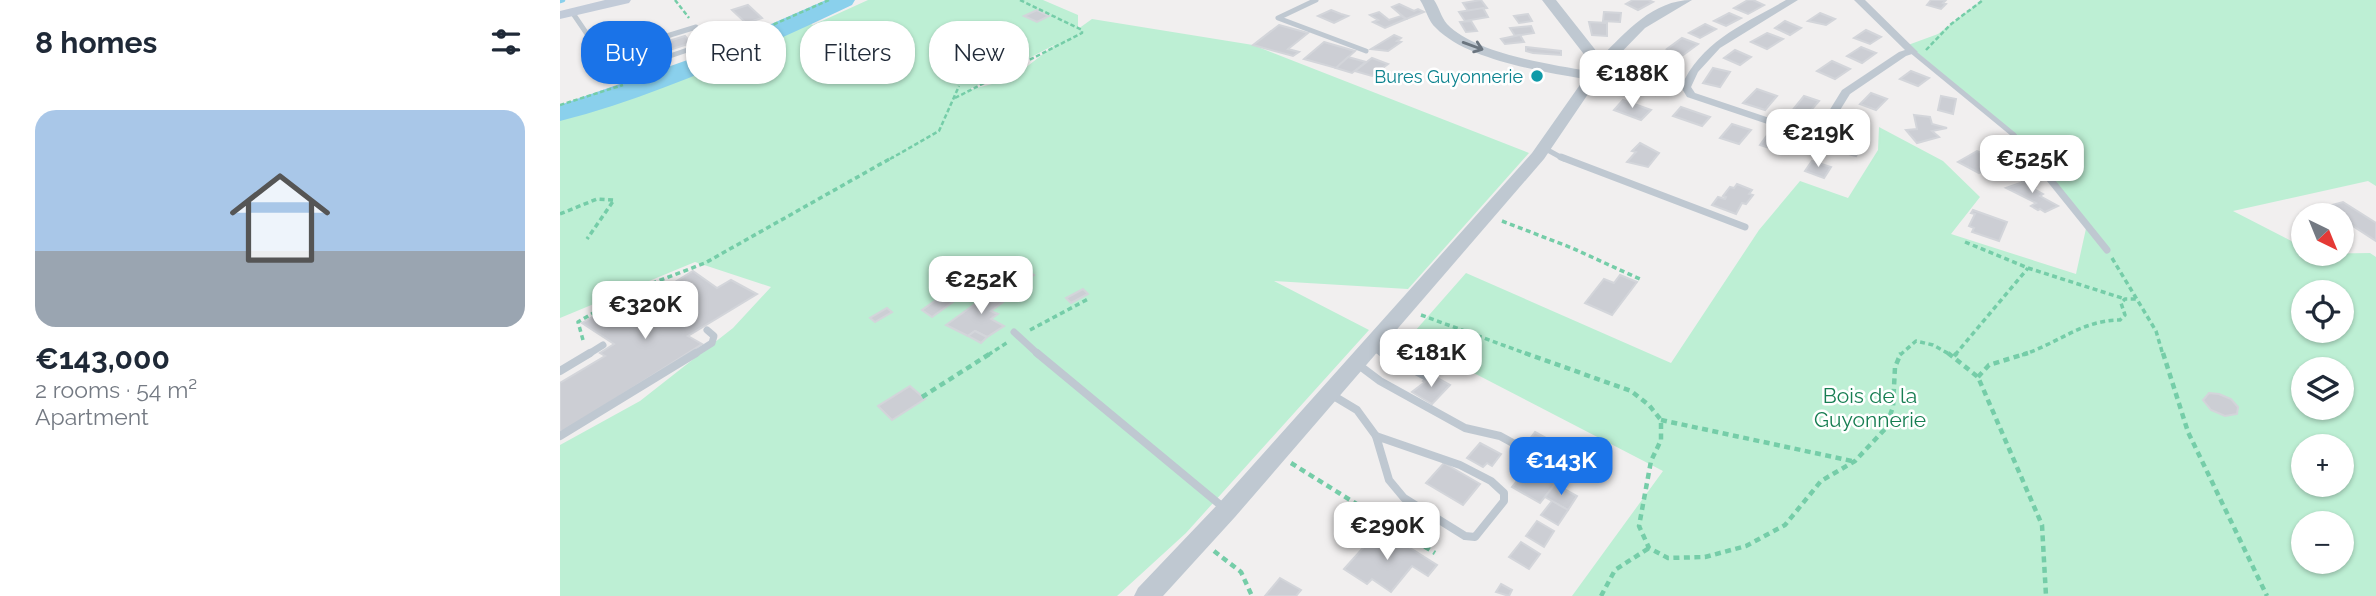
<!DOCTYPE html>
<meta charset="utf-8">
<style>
body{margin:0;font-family:Raleway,sans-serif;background:#f2f2f3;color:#1f2937;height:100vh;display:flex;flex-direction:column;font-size:26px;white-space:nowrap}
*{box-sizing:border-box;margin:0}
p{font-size:23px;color:#747a83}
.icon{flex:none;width:38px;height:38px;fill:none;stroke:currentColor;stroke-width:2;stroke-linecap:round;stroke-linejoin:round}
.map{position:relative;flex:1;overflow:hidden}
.panel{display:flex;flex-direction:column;background:#fff;width:560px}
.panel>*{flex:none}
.hud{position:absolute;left:21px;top:21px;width:665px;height:63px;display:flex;gap:14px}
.needle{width:46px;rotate:137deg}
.tools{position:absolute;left:1731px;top:203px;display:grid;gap:14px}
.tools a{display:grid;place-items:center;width:63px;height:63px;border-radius:50%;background:#fff;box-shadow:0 2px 5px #0004;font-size:35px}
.price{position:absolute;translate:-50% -60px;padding:0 16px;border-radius:14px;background:#fff;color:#222;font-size:23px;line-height:46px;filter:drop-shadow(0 2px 4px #0008)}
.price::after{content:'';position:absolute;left:50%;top:42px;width:21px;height:16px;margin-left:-10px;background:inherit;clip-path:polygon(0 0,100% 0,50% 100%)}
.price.current{background:#1a73e8;color:#fff}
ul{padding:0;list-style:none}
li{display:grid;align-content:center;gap:14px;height:371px;padding:0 35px}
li+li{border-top:2px solid #e0e1e3}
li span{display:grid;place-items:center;height:217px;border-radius:21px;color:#555}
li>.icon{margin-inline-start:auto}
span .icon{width:126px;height:126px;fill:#fffc;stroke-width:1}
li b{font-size:30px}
h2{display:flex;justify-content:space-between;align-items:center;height:84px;padding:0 35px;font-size:30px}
.pill{padding:0 24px;border-radius:28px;background:#fff;box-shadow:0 2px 5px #0004;font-size:24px;line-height:63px}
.pill.current{background:#1a73e8;color:#fff}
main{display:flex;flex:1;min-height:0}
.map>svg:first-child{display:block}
</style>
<main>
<section class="panel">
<h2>8 homes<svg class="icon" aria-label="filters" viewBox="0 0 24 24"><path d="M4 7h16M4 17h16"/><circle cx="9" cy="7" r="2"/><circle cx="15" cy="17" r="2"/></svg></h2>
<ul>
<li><span style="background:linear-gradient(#a9c7e8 65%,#9aa5b1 0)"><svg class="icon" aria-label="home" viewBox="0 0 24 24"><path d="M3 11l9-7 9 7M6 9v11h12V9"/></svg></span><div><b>€143,000</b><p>2 rooms · 54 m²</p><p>Apartment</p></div></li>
</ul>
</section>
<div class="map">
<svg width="1816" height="596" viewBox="0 0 1816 596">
<rect width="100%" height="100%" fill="#f1efef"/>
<!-- green -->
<g fill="#bdefd4" fill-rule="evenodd">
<path d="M308 0H483L518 15V29L532 19 693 45 969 153 848 289 714 281 809 330 626 533 557 596H0V445L80 401 173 328 211 287 135 262 0 318V116C85 91 166 58 247 22L253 25ZM496 44 451 79 409 90 410 89Z"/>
<path d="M1422 0H1816V186L1808 181 1673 211 1743 247V254L1810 253 1816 257V596H1012L1103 471 848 339 906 273 1111 363 1199 230 1240 181 1288 198 1318 150 1319 127 1383 161 1420 197 1391 234 1516 274 1527 224 1454 135 1348 45 1378 34ZM1743 292H1782V331H1743ZM1743 369H1782V408H1743ZM1743 446H1782V485H1743ZM1743 523H1782V562H1743Z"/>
</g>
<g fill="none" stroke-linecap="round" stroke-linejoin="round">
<!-- stream -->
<polyline stroke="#8ad0ec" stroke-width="4.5" points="0,1 3,0"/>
<!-- river -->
<path fill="#8ad0ec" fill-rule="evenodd" d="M266 0H295L292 5C198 49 101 95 0 121V105L136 57Z"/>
</g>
<!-- building -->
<g fill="#ccced4" stroke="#d3d5da" stroke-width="2">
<polygon points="921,0 927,8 908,11 903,3"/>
<polygon points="1088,0 1093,2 1078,10 1066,4 1073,0"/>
<polygon points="1188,0 1193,0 1204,5 1188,14 1174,8"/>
<polygon points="1371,0 1386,0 1383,3 1386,4 1381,9 1367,5"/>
<polygon points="839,4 854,11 858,9 864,12 846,19 832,7"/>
<polygon points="188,5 202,18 186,23 172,10"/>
<polygon points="923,8 928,17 905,21 899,12"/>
<polygon points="477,10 489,16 477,22 464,16"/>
<polygon points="771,10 781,14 788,16 774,23 758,16"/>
<polygon points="819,12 829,20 841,16 846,19 825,28 813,22 818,20 810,15"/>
<polygon points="1044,12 1061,13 1060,22 1043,21"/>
<polygon points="1169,13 1181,18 1166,26 1154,21"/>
<polygon points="1260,13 1275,19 1266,25 1248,21"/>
<polygon points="968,14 972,21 959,23 954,16"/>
<polygon points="911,21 917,31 906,32 900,22"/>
<polygon points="1225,21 1241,28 1230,35 1215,28"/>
<polygon points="1029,22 1047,23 1047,36 1032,35"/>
<polygon points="1145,24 1156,29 1140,38 1129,33"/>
<polygon points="719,25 748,33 728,49 739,52 733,56 693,45"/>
<polygon points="971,26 974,33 955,36 950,28"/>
<polygon points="1306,30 1321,37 1310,44 1294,38"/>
<polygon points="1207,33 1223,39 1207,49 1191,42"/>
<polygon points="834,35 841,38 837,41 841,42 828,51 811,49"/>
<polygon points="960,35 964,42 945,44 941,39"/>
<polygon points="125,36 131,43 63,65 57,57"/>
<polygon points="1122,38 1138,44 1123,55 1107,49"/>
<polygon points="764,42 795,51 776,68 744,59"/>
<polygon points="966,47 1001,51 1001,55 973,53 966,51"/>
<polygon points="1301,47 1316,53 1302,63 1287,56"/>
<polygon points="1175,50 1191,57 1180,65 1164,58"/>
<polygon points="1102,55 1120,60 1113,71 1089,67"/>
<polygon points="788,57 806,62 792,73 776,68"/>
<polygon points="812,58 828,64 812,76 795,71"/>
<polygon points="1272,61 1290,69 1275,79 1257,71"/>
<polygon points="1153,68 1170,72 1160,87 1143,83"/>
<polygon points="1351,71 1369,78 1358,86 1340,79"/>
<polygon points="1083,80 1102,84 1095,95 1075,90"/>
<polygon points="1197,89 1217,96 1205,110 1183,103"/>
<polygon points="1311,93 1327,99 1316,110 1300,104"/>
<polygon points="1244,96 1259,101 1245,117 1231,112"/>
<polygon points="1381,96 1396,99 1393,114 1378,110"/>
<polygon points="1063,100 1091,110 1081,120 1054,110"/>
<polygon points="1121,107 1150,117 1142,126 1113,116"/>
<polygon points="1354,115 1370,117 1372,124 1387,128 1372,131 1379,137 1357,143 1346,130 1357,129"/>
<polygon points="1172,124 1191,130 1179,144 1160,138"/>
<polygon points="1208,134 1236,144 1228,154 1200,145"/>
<polygon points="1293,134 1306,140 1296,156 1277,151 1284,140 1289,141"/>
<polygon points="1080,143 1099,153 1088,167 1067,162 1076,152 1072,151"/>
<polygon points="1444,143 1456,151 1450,155 1456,158 1450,162 1443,159 1419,173 1398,162 1417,151 1424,154"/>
<polygon points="1252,161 1271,167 1264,178 1245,171"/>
<polygon points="1461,180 1470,180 1476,187 1474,189 1483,194 1480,196 1498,206 1485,212 1480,209 1478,210 1471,206 1476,203 1446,188 1463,182"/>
<polygon points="1177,184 1192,190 1189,194 1193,195 1186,204 1182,203 1176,214 1152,205 1158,197 1165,199 1166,197 1163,196 1170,187 1174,188"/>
<polygon points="1783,202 1816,223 1816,241 1782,219 1782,215 1771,213 1761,215 1754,210"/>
<polygon points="1413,210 1447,222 1439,241 1412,232 1414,228 1409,226 1415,214 1411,213"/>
<polygon points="461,266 474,275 459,284 446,275"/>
<polygon points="133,271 157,288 171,280 197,294 128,336 142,344 3,432 0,430 0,383 45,356 40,353 54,344 22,323 68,296 79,304"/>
<polygon points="1060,275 1077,282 1052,315 1025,303 1044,279 1054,283"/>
<polygon points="404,280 410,283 407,292 372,317 362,310"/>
<polygon points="437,288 451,296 431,311 438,314 431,319 444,326 427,337 415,331 408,336 386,325"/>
<polygon points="523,289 528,294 511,303 506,298"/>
<polygon points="327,308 332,312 315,322 310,318"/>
<polygon points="415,331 427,337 421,343 408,336"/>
<polygon points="870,374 890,385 872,404 852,392 865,382 863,381"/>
<polygon points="350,386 365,399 332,420 318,406"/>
<polygon points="1649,393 1659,394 1671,399 1678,407 1677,414 1665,416 1651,410 1643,400"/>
<polygon points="975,432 997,444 980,464 960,452"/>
<polygon points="920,443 941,454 932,466 927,463 923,467 907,458"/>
<polygon points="884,463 920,484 903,505 866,483"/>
<polygon points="968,468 995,484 980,503 952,487"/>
<polygon points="995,484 1017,496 1008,510 985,497"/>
<polygon points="992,501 1008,510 998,525 981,515"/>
<polygon points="977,521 994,531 984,547 966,536"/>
<polygon points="820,529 877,565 868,576 852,566 831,592 812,579 807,584 784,569"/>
<polygon points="961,542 980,554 969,569 949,557"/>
<polygon points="720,578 741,590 736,596 705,596"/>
<polygon points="941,584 952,590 949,596 936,592"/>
</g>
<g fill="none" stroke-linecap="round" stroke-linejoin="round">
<!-- path-far2 -->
<g stroke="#75cda8" stroke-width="2.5" stroke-dasharray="4.5 2.5" stroke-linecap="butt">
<polyline points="115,0 129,18"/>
<polyline points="156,50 269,0"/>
<polyline points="1366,50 1390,25 1423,0"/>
<polyline points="1062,65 1115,79"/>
<polyline points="395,98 522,33 522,30 460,0"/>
<polyline points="0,105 63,85"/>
<polyline points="330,159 379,131 399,86"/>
</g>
<!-- path-far1 -->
<g stroke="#75cda8" stroke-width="3.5" stroke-dasharray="5 3.5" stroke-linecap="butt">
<polyline points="0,214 37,199 54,200 27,239"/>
<polyline points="942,221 1012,248 1082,280"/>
<polyline points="1405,242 1468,268 1565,299"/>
<polyline points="1552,258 1596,331 1603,355"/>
<polyline points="861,315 970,355"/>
<polyline points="470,330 530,298"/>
<polyline points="23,340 18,322 67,293 145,263 333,157"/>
<polyline points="428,355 448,342"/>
<polyline points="1340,355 1356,341 1373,345 1391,355"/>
<polyline points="1395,355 1468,268"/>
<path d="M1462 355C1497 344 1522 320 1560 320L1565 315 1561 303 1565 299H1577"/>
</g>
<!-- path -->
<g stroke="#75cda8" stroke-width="4.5" stroke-dasharray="6 4.5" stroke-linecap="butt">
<polyline points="965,353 1071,391 1089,405 1101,420 1101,440 1091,461 1079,526 1089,548 1108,558 1145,557 1186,546 1225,525 1261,481 1295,461 1325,429 1333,407 1335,367 1341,353"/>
<polyline points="1388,353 1418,377 1482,525 1486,596"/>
<polyline points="1603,353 1628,432 1707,596"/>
<polyline points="1394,356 1397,353"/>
<polyline points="1418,377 1429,365 1468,353"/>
<polyline points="362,397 431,353"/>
<polyline points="1101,420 1292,461"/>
<polyline points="731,463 875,553"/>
<polyline points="654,551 681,572 692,596"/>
<polyline points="1041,596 1055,570 1089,548"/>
</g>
<!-- service-far2 -->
<g stroke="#bfc8d1" stroke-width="5">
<polyline points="756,0 718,18 806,51"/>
<polyline points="12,12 42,56"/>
<polygon points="136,27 146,40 145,44 60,73 53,72 42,56"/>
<polyline points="1353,52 1454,135 1473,159"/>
<polyline points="984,148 1004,159"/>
</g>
<!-- service-far1 -->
<g stroke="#bfc8d1" stroke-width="7">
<polyline points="1001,157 1185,227"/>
<polyline points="1472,157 1547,250"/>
<polyline points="454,332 479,355"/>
<polyline points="810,346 826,355"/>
<polyline points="27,355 43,345"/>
<polyline points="133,355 152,343 154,336 147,330"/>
</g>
<!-- service -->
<g stroke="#bfc8d1" stroke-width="8">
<polyline points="477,353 664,508"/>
<polyline points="822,353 865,376"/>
<polyline points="796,363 820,381 905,428 940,436 962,448"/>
<polyline points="0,371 30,353"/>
<polyline points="772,395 797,410 816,436"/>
<polyline points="0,436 136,353"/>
<polygon points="816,436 900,465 931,481 944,493 944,501 915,537 905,536 844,498 829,480"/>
</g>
<!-- minor -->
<path fill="#bfc8d1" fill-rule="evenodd" d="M1226 0H1238L1160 48 1138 72 1131 87 1135 93 1239 128H1253L1261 124 1282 90 1339 52 1345 50 1294 0H1305L1358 52 1346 56 1290 94 1269 128 1255 135 1234 133 1127 97 1121 87C1141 41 1184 24 1226 0Z"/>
<!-- tertiary -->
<path fill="#bfc8d1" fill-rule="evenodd" d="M860 0H874C879 7 881 17 887 24 916 54 989 64 1029 71L1033 66 982 0H996L1041 57C1066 32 1093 0 1132 0L1085 28 1045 69 984 159 675 517 603 596H574L578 588 659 503 972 153 1024 79C981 71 907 60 876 28 868 21 866 9 860 0Z"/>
<!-- secondary -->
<polygon fill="#c2cbd8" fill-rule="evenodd" points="45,0 71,0 69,3 0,19 0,11"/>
</g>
<!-- one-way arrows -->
<defs><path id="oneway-shaft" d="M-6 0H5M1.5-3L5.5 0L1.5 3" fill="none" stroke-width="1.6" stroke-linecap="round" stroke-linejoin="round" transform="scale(1.75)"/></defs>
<use stroke="#6b757f" href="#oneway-shaft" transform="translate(913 46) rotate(20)"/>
<!-- markers -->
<circle fill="#0f9aa8" stroke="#fff" stroke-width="2.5" cx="977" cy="76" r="7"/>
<g text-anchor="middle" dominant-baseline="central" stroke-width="5" stroke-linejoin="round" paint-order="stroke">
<!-- far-culture labels -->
<g font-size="18" fill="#0d838f" stroke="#fff" text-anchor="end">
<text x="963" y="76">Bures Guyonnerie</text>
</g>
<!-- park labels -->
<g font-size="21" fill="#177e52" stroke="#fff">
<text x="1310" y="395">Bois de la<tspan x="1310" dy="24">Guyonnerie</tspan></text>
</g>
</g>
</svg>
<div class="tools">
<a><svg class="needle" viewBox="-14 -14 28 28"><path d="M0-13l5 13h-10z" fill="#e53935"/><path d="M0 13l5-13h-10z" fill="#747a83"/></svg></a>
<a><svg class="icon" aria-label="locate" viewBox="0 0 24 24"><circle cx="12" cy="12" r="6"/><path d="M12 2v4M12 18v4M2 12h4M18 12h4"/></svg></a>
<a><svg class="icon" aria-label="layers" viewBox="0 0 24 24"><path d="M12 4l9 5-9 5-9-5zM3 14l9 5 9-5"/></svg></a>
<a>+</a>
<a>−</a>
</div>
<b class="price" style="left:1072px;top:110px">€188K</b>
<b class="price" style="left:1258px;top:169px">€219K</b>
<b class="price" style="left:1472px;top:195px">€525K</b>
<b class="price" style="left:421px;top:316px">€252K</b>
<b class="price" style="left:85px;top:341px">€320K</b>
<b class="price" style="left:871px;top:389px">€181K</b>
<b class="price current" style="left:1001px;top:497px">€143K</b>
<b class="price" style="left:827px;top:562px">€290K</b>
<div class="hud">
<a class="pill current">Buy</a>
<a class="pill">Rent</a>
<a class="pill">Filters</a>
<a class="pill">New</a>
</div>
</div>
</main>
